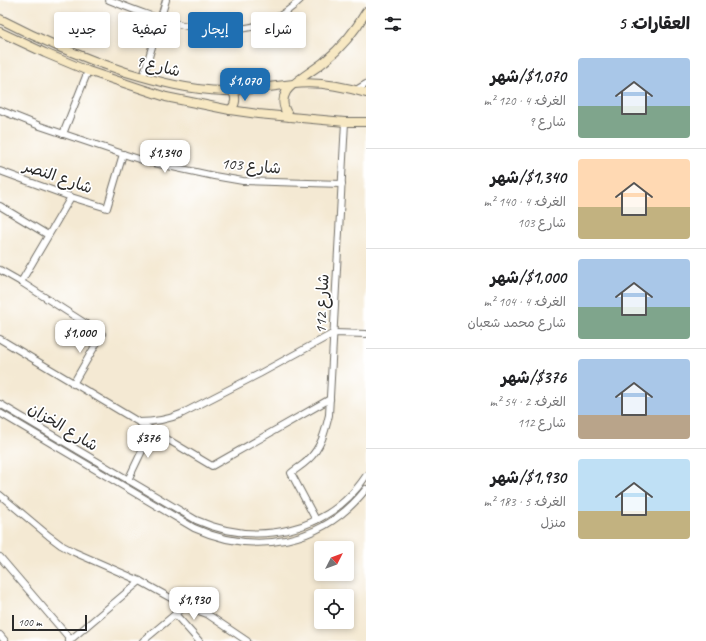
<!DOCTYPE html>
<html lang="ar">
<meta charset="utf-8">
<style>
body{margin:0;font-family:Caveat,"Playpen Sans Arabic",sans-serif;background:#f6f6f6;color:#202124;direction:rtl;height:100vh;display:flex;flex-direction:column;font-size:15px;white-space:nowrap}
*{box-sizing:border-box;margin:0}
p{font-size:13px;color:#757577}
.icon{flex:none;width:22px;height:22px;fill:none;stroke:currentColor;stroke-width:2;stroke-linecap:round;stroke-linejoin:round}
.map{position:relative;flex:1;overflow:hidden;direction:ltr}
.sheet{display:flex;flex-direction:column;background:#fff;width:340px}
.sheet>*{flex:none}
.hud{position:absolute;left:12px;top:12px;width:294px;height:36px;direction:rtl;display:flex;gap:8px}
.needle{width:26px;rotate:48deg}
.tools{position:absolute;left:314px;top:541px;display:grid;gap:8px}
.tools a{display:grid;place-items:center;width:40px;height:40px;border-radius:4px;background:#fff;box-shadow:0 2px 6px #0003;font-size:20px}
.scale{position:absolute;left:12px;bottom:10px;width:75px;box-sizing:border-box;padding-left:4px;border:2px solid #2b2b2b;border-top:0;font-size:11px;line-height:14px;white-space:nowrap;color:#2b2b2b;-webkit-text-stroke:3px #fff;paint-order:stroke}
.price{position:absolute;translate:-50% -34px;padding:0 9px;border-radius:8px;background:#fff;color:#222;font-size:13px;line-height:26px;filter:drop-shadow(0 1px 2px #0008)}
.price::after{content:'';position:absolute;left:50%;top:24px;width:12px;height:9px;margin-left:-6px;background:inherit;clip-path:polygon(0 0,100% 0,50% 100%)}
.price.active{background:#1f6fb2;color:#fff}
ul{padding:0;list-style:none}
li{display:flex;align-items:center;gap:12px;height:100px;padding:0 16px}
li+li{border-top:1px solid #e0e0e0}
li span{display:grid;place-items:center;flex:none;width:112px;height:80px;border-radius:4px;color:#555}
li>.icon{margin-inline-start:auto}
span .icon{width:48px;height:48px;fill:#fffc;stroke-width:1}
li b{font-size:17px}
h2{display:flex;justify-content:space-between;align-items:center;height:48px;padding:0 16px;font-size:17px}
.tag{padding:0 14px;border-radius:4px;background:#fff;box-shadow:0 2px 6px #0003;font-size:14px;line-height:36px}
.tag.active{background:#1f6fb2;color:#fff}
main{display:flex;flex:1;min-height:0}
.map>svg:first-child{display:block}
</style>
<main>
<section class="sheet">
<h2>العقارات: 5<svg class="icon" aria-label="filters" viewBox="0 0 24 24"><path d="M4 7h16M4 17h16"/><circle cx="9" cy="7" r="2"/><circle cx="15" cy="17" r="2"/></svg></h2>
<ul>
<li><span style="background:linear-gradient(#a9c7e8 60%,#7fa58c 0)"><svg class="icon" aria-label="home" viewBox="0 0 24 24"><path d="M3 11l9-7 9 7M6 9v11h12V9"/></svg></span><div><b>$1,070/شهر</b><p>الغرف: 4 · 120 m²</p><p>شارع 9</p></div></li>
<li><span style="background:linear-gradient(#ffd9b3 60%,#c2b280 0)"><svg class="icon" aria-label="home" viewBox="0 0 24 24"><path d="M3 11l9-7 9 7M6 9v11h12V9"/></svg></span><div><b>$1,340/شهر</b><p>الغرف: 4 · 140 m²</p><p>شارع 103</p></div></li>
<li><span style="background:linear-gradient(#a9c7e8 60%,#7fa58c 0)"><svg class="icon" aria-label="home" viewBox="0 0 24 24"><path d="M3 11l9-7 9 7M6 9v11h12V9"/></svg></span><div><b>$1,000/شهر</b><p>الغرف: 4 · 104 m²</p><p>شارع محمد شعبان</p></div></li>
<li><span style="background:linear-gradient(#a9c7e8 70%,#b9a48a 0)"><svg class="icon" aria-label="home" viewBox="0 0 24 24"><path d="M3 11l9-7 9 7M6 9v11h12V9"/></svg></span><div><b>$376/شهر</b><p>الغرف: 2 · 54 m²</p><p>شارع 112</p></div></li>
<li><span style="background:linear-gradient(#bfe0f5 65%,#c2b280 0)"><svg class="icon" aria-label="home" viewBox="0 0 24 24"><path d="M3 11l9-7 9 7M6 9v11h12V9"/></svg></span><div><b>$1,930/شهر</b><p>الغرف: 5 · 183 m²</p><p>منزل</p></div></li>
</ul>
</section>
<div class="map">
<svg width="366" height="641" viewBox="0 0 366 641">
<rect width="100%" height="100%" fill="#fff"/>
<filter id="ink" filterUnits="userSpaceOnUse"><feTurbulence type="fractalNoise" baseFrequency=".025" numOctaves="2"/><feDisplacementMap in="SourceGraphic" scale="8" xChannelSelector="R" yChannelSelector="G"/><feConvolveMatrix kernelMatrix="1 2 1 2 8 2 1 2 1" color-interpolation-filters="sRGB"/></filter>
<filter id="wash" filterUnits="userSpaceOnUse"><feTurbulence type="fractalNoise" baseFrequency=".012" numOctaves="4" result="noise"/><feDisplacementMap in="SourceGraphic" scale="16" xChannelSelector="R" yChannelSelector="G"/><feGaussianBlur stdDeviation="0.9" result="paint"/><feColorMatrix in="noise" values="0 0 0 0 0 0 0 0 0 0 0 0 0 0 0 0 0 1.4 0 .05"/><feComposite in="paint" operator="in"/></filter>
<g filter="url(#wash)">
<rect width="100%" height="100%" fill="#f4e9d3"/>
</g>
<g filter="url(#ink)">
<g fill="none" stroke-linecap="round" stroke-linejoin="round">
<!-- minor casing -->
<g stroke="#716e66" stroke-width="8">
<g id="minor">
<path d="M109 0C159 20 220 44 272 20 282 15 292 8 300 0"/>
<polyline points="143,77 166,0"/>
<polyline points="356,90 366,84"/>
<polyline points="0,110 40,126 123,154 145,161 214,176 243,181 342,184"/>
<polyline points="63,134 88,71"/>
<polyline points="0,171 71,197 107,208 123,154"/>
<polyline points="0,206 48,235"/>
<polyline points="0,270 21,282 102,334 73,384"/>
<polyline points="21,282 71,197"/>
<polyline points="0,339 212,466 330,399"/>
<path d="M0 404 196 520C257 547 328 533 366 476"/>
<path d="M0 413 194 528C256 556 323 544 366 489"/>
<path d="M139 422C154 422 167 420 181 414L259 374 334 333 366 334"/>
<polyline points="128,480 152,430"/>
<polyline points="0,495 49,536 61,545 74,552 140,581 185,606 207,614 247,641"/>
<path d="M316 520 291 473C296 469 303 465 308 460 321 448 325 432 329 415L345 122"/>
<polyline points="0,557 71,640"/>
<polyline points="175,614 199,641"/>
<polyline points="0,635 5,641"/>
<polyline points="69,641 140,581"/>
<polyline points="143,641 185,606"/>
</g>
</g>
<!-- secondary casing -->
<g stroke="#716e66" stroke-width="10">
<g id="secondary">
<path d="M0 19C40 40 83 58 126 72 159 82 190 90 224 91 248 91 271 86 294 84 318 81 343 86 366 93"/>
<polyline points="0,32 45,53 88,71 166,97 230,110 258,114 345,122 366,122"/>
<path d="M230 110C236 105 237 97 232 91"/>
<path d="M290 117C284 110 281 101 286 92 291 83 316 69 325 61 341 48 355 31 366 12"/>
</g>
</g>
<!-- minor -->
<use href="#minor" stroke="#fff" stroke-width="6"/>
<!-- secondary -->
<use href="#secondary" stroke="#f7e8c3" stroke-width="8"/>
</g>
</g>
<g text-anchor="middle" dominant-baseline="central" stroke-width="3.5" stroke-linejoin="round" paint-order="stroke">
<!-- street labels -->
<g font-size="16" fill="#2b2b2b" stroke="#fff">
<text transform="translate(158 66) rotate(15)">شارع 9</text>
<text transform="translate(251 166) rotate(5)">شارع 103</text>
<text transform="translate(58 177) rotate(19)">شارع النصر</text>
<text transform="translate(322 304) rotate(-87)">شارع 112</text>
<text transform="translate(63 427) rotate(31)">شارع الخزان</text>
</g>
</g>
</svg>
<div class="tools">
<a><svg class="needle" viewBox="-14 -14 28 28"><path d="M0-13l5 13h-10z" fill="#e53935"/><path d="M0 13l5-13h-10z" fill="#757577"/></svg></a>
<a><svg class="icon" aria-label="locate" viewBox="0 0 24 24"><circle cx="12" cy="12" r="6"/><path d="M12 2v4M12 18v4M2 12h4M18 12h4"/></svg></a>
</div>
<div class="scale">100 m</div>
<b class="price active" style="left:245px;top:102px">$1,070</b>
<b class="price" style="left:165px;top:174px">$1,340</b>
<b class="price" style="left:80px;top:354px">$1,000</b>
<b class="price" style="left:148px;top:459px">$376</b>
<b class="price" style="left:194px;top:621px">$1,930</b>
<div class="hud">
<a class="tag">شراء</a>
<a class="tag active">إيجار</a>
<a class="tag">تصفية</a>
<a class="tag">جديد</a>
</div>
</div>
</main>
